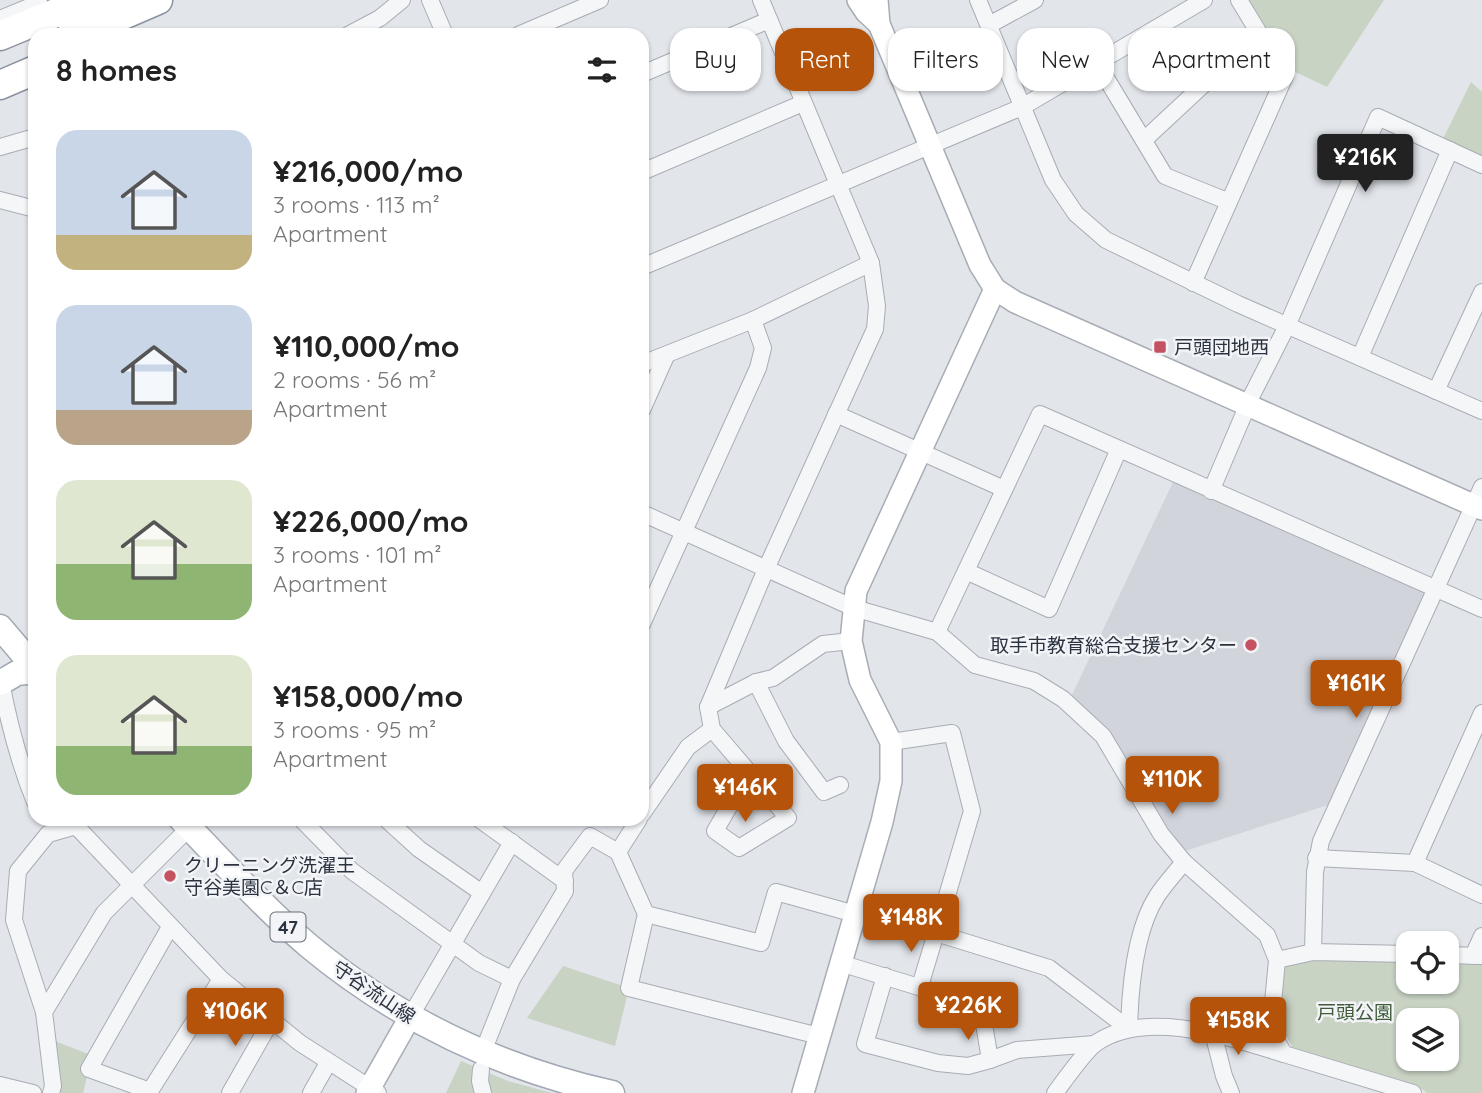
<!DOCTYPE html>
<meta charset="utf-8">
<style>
body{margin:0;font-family:Quicksand,"Noto Sans JP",sans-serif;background:#f2f2f2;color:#222;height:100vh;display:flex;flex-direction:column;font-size:26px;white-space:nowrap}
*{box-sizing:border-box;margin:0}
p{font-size:23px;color:#767676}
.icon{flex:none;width:38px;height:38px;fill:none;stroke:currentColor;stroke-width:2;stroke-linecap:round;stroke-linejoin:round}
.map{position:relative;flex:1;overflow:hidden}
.details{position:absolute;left:28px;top:28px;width:621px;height:798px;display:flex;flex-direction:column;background:#fff;border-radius:21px;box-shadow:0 2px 5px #0004}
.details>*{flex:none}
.top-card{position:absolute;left:670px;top:28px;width:665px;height:63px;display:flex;gap:14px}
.tools{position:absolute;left:1396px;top:931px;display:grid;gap:14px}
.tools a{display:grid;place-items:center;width:63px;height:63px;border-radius:14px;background:#fff;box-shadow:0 2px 5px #0004;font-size:35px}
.price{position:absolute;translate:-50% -60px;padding:0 16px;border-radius:7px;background:#b45309;color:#fff;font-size:23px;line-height:46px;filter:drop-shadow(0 2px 4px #0008)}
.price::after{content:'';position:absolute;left:50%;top:42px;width:21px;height:16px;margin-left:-10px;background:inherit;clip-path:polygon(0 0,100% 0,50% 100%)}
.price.current{background:#222;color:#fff}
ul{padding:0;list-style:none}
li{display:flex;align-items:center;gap:21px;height:175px;padding:0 28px}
li span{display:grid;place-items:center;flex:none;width:196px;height:140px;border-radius:21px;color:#555}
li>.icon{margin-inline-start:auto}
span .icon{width:84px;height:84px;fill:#fffc;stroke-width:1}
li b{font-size:30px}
h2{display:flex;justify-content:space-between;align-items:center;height:84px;padding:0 28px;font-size:30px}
.tag{padding:0 24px;border-radius:21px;background:#fff;box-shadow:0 2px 5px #0004;font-size:24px;line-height:63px}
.tag.current{background:#b45309;color:#fff}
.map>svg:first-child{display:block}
</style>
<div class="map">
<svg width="1482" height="1093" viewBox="0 0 1482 1093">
<rect width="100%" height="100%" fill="#e2e5ea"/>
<!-- built -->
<polygon fill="#d1d4db" points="1174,480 1430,592 1331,804 1182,852 1071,697"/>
<!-- green -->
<g fill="#c8d3c4" fill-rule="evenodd">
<polygon points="1245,0 1384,0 1327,87 1289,69"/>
<polygon points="1471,82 1482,92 1482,165 1440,145"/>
<path d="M1316 958 1409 961V982H1447V962L1482 963V1093H1427L1422 1089 1293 1049 1280 1024 1285 967ZM1409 1020H1447V1059H1409Z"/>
<polygon points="563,966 629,988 615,1046 527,1018"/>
<polygon points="47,1038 96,1057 89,1069 83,1093 51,1093"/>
<polygon points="461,1061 508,1081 552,1093 446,1093"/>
</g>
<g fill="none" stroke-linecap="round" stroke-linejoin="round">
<!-- street casing -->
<g stroke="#a8acb4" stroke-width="18">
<g id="street">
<polyline points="430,0 445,35"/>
<polyline points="978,0 1053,180 1076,214 1106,240 1238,304 1482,411"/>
<polyline points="0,19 34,5 39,0"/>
<polyline points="989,25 1035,0"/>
<polyline points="348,35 380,18 402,0"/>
<polyline points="518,35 600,0"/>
<polyline points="1097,63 1165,176 1227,201"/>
<polyline points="642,74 769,20"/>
<polyline points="1144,140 1259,33"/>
<polyline points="0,147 35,137"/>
<polyline points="642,172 803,103"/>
<polyline points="0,200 35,209"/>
<polyline points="642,267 1022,107 1204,0"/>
<polyline points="1193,283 1285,76 1239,0"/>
<polyline points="1360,357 1450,150"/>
<polyline points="642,364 753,320 871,263"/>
<polyline points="1436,391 1482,292"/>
<polyline points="642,410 666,356"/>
<polyline points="836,414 1004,489"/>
<polyline points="1211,491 1252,395 1287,326 1378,117 1482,165"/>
<polyline points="642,513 854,608 937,632 975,665 1034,681 1063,699 1103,736 1161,834 1184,862 1267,935 1277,960 1271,1024 1274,1036 1284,1054 1413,1093"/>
<polyline points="966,571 1049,609 1119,449"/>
<polyline points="642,624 758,368 763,348 753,320"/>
<polyline points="937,632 1040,414 1482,609"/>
<path d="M1 682C9 724 19 763 35 802"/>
<polyline points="756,682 786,741 824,792 840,785"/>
<polyline points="708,707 756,682 773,678 823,644 851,641"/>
<polyline points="891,742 952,733 972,811 936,933 1049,968 1129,1029"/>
<polyline points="748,774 715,831 739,848 788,818 712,729 708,707 766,569 875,329 877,306 871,263 761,0"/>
<polyline points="642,814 688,747 712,729"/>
<polyline points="301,819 352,871 479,963 512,979 565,891 564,871 590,836 618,852"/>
<polyline points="386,819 419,849 482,893"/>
<polyline points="479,819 565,881"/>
<polyline points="639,819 618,852 646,914 761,943 776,892 855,914"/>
<polyline points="1316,858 1415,863 1482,895"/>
<polyline points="1415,863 1482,713"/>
<polyline points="646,914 629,988 819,1036"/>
<polyline points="170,927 89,1069 150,1091 221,979"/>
<polyline points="1313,952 1315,872 1321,841 1482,487"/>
<polyline points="1447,955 1482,956"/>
<polyline points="1473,956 1482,936"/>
<polyline points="1277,960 1313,952 1409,954"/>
<polyline points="840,963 981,1006 990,1060 968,1066 938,1063 865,1044 885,976"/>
<polyline points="920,986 936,933"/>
<polyline points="44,1012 14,920 18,871 48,834 76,826 221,979 300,1043 378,1093"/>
<polyline points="410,1017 512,842"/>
<path d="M1129 1029C1130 990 1135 930 1157 896 1165 884 1175 873 1184 862"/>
<polyline points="1213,1033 1224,1076 1231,1093"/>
<polyline points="488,1039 512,979"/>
<polyline points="990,1060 1017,1050 1095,1044"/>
<polyline points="481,1069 480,1081 483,1093"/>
<polyline points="0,1085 33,1093"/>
<polyline points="51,1093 53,1086 44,1012 104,913 195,822"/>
<polyline points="230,1093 271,1021"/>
<polyline points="311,1093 328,1063"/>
<path d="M1055 1093C1064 1081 1085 1051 1096 1043 1148 1008 1230 1038 1284 1054"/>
</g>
</g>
<!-- secondary casing -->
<g stroke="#a8acb4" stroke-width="24">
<g id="secondary">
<polyline points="858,0 866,12 879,24"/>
<polyline points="877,0 879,24 980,265 995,289 1015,302 1482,509"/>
<polyline points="367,1093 410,1017"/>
<polyline points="803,1093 882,822 891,781 891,742 860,680 851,641 856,591 995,289"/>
</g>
</g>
<!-- primary casing -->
<g stroke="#a3a9b4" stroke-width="27">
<g id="primary">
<polyline points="0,627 35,668"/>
<polyline points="0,683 17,673 35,671"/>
<path d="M181 819C223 862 263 907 309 946 398 1020 500 1068 612 1093"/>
</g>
</g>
<!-- highway casing -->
<g stroke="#8b929f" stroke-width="31">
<g id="highway">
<polyline points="71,20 119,0"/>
<polyline points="100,25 158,0"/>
<polyline points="0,36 87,0"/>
<polyline points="0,85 35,70"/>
</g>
</g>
<!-- street -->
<use href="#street" stroke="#f5f6f8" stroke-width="16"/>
<!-- secondary -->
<use href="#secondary" stroke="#fff" stroke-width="21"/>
<!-- primary -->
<use href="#primary" stroke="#fff" stroke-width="24"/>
<!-- highway -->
<use href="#highway" stroke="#fff" stroke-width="28"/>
</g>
<!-- markers -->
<g fill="#c45261" stroke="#f2f4f7" stroke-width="2.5">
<rect x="1153" y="340" width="14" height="14" rx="3.5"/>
<circle cx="1251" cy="645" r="7"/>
<circle cx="170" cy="876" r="7"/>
</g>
<g text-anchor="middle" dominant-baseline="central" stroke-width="5" stroke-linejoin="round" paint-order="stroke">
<!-- shield labels -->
<rect fill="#f2f4f7" stroke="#676d77" stroke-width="2" x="270.5" y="912.5" width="35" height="29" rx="5"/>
<g font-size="18" font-weight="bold" fill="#2c3340">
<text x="288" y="927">47</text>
</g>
<!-- poi labels -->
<g font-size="19" fill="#2c3340" stroke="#f2f4f7" text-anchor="start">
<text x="1174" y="347">戸頭団地西</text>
<text x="1237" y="645" text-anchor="end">取手市教育総合支援センター</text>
<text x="184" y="865">クリーニング洗濯王<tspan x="184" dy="22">守谷美園C＆C店</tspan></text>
</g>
<!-- street labels -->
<g font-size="19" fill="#2c3340" stroke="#f2f4f7">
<text transform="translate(374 992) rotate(34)">守谷流山線</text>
</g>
<!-- park labels -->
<g font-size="19" fill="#405b3a" stroke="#f2f4f7">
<text x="1355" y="1012">戸頭公園</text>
</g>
</g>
</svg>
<div class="tools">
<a><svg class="icon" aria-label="locate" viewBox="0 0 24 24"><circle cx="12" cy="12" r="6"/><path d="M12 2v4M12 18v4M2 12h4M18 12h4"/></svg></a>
<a><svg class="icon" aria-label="layers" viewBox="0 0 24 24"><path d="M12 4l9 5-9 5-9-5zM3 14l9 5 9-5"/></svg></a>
</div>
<b class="price current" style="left:1365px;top:194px">¥216K</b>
<b class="price" style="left:1356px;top:720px">¥161K</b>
<b class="price" style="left:1172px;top:816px">¥110K</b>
<b class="price" style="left:745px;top:824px">¥146K</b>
<b class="price" style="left:911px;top:954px">¥148K</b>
<b class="price" style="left:968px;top:1042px">¥226K</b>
<b class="price" style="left:235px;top:1048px">¥106K</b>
<b class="price" style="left:1238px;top:1057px">¥158K</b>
<div class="top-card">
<a class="tag">Buy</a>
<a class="tag current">Rent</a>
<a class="tag">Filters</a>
<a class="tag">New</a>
<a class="tag">Apartment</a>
</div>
<section class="details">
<h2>8 homes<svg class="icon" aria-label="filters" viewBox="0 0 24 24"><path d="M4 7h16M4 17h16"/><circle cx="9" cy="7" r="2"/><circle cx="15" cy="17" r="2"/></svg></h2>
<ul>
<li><span style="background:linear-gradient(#c9d6e8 75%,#c2b280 0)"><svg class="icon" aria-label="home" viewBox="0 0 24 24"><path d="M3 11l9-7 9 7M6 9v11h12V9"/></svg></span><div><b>¥216,000/mo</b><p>3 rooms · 113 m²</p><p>Apartment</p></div></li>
<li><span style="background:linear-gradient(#c9d6e8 75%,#b9a48a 0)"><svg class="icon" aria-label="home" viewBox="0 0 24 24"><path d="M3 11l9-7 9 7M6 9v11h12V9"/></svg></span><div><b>¥110,000/mo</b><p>2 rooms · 56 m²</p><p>Apartment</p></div></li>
<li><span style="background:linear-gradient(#dfe7d0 60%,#8fb573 0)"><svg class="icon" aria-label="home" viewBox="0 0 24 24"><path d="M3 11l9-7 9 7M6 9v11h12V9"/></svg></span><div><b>¥226,000/mo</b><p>3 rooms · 101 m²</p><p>Apartment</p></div></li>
<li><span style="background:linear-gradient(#dfe7d0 65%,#8fb573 0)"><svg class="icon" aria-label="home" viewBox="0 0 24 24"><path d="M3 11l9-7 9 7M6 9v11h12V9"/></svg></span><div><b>¥158,000/mo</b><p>3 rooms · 95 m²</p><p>Apartment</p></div></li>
</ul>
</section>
</div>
